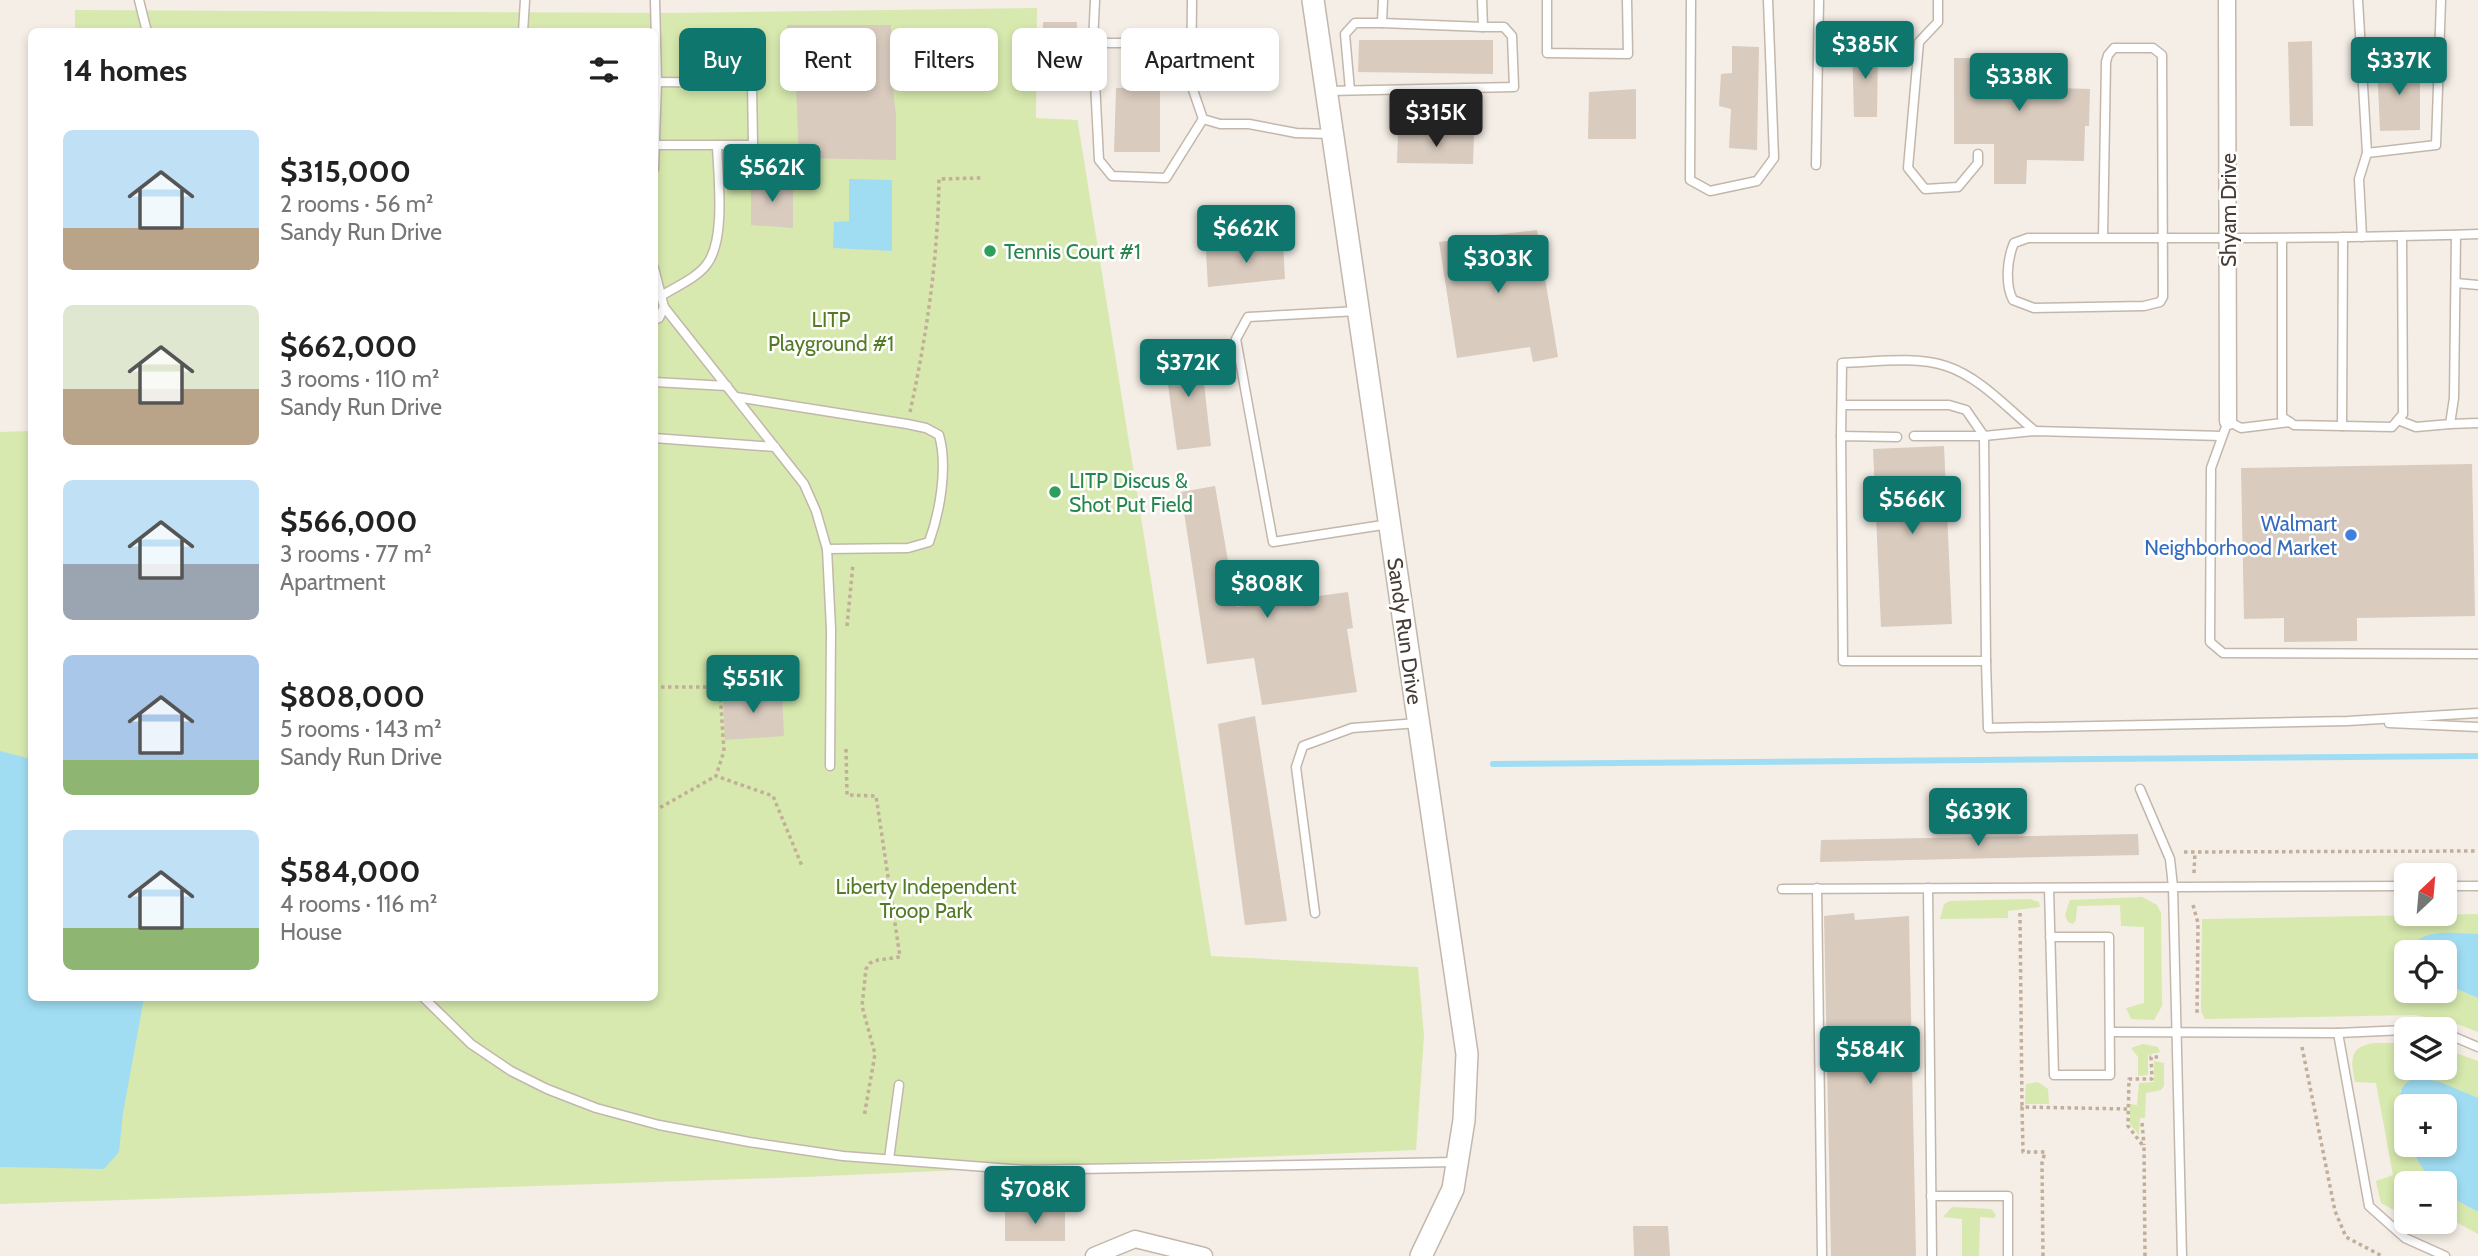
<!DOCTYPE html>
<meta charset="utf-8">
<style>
body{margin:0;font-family:Cabin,sans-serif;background:#f6f6f6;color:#222;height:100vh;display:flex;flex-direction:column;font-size:26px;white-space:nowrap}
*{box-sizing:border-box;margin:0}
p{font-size:23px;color:#767676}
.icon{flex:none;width:38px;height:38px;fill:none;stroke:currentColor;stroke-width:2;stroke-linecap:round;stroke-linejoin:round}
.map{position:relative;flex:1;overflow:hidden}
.sheet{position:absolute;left:28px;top:28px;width:630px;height:973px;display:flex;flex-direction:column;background:#fff;border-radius:10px;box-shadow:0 4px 10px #0003}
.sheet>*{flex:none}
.hud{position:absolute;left:679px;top:28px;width:665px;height:63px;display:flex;gap:14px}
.needle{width:46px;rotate:26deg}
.controls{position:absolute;left:2394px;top:863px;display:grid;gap:14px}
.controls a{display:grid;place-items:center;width:63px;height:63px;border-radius:10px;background:#fff;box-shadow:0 4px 10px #0003;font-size:35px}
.price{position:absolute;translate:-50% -60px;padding:0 16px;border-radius:7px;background:#0f766e;color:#fff;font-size:23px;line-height:46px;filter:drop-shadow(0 2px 4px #0008)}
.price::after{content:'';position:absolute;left:50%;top:42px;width:21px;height:16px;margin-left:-10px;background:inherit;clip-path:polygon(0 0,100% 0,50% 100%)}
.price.current{background:#222;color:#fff}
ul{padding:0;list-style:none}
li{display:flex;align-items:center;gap:21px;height:175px;padding:0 35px}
li span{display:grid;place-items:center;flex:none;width:196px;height:140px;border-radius:10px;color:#555}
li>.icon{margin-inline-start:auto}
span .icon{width:84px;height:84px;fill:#fffc;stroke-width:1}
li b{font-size:30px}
h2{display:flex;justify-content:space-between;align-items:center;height:84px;padding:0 35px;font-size:30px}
.chip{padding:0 24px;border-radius:10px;background:#fff;box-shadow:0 4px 10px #0003;font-size:24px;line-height:63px}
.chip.current{background:#0f766e;color:#fff}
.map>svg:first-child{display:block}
</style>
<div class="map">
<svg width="2478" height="1256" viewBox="0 0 2478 1256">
<rect width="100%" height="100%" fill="#f4eee6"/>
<!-- green -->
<g fill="#d7e9ae">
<polygon points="1037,8 1036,118 1078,120 1078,123 1211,956 1418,967 1424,1036 1416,1150 804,1177 0,1204 0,432 31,431 32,998 654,998 654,32 75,32 75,10 674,13"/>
<polygon points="2142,897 2157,905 2161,913 2162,1006 2154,1020 2131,1019 2126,1008 2144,1003 2144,927 2121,926 2120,905 2077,906 2076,920 2073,924 2068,922 2065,915 2070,900"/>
<polygon points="2030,899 2039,902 2040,907 2008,911 2008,918 1940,919 1944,904 1950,901"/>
<path d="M2478 914V934C2456 934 2418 929 2407 952 2403 960 2406 980 2406 990H2445V984L2478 998V1032L2452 1022 2415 1015 2205 1019 2201 1011 2202 919Z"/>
<path d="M2374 1043H2406V1068H2445V1049L2478 1061V1098L2418 1077 2400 1091 2406 1144 2433 1183H2406V1207L2401 1214 2381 1203 2376 1181 2393 1175 2376 1083 2355 1082C2351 1061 2348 1047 2374 1043Z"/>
<polygon points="2143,1044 2158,1047 2160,1052 2148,1055 2148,1075 2138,1076 2138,1057 2131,1048"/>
<polygon points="2154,1061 2164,1063 2164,1086 2161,1090 2146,1093 2145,1118 2140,1118 2139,1135 2130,1124 2130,1104 2137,1105 2139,1083 2154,1082"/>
<polygon points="2038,1082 2048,1089 2049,1104 2025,1104 2026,1084"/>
<polygon points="2445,1194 2478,1212 2478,1234 2445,1216"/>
<polygon points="1952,1207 1991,1209 1996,1215 1994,1218 1980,1217 1979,1256 1962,1256 1962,1219 1943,1217"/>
</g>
<!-- water -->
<g fill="#a0ddf3">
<polygon points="849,179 892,180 892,251 833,248 834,222 849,221"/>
<polygon points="0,751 31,759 32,998 144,998 123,1113 119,1152 104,1169 0,1167"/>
<path d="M2478 934V998L2445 984V952H2408C2422 926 2452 934 2478 934Z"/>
<path d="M2418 1077 2440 1082 2478 1098V1212L2445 1194V1183H2432L2408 1145 2445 1144V1106H2406V1142C2402 1120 2388 1084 2418 1077Z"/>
</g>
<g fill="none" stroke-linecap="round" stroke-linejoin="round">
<!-- stream -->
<polyline stroke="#a0ddf3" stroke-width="6" points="1493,764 2478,756"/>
</g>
<!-- building -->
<g fill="#d9cbbe">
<polygon points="1043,22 1077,22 1077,57 1042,56"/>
<polygon points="787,25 891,25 891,68 896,116 896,160 799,158 796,86 787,85"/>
<polygon points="1359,40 1493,40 1493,74 1358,72"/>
<polygon points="2312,41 2313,126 2290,126 2288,42"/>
<polygon points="1878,45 1877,117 1854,117 1852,46"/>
<polygon points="1732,46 1759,47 1757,150 1729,148 1731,109 1719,106 1721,74 1732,73"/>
<polygon points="1954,58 2057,58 2056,88 2090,89 2089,126 2085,126 2084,161 2027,160 2026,184 1994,184 1994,144 1954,144"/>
<polygon points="2377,65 2420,65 2420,130 2380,131"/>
<polygon points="1160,87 1160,152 1114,152 1116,88"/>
<polygon points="1636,89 1636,139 1588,139 1589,92"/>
<polygon points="1398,134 1474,135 1473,164 1397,163"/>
<polygon points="751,181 793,183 793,228 751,225"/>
<polygon points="1537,230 1558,357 1533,362 1530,347 1457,358 1439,242"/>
<polygon points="1283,243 1285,279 1208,287 1206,251"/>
<polygon points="1200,348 1211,446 1177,450 1164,355"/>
<polygon points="1944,446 1952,624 1881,627 1873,449"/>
<polygon points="2472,464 2475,616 2357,618 2357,641 2284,642 2284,618 2244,619 2241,468"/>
<polygon points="1215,486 1236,607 1348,592 1353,628 1347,629 1357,692 1262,705 1254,658 1207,664 1181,492"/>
<polygon points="782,691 784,736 725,740 723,694"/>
<polygon points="1255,716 1287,921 1245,925 1218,724"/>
<polygon points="2138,834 2139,855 1820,862 1821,840"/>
<polygon points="1854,913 1855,920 1909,916 1916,1256 1831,1256 1824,916"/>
<rect x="1005" y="1210" width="60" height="31"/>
<polygon points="1633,1226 1668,1226 1670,1256 1634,1256"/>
</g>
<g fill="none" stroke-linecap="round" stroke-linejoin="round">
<!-- service casing -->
<g stroke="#c3b7ac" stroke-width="11">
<g id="service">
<polyline points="139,0 147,32"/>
<polyline points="1095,0 1093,43 1099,160 1112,176 1166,178 1203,119"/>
<polyline points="1192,0 1191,84 1203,119 1220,124 1249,124 1296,133 1332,134"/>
<polyline points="1547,0 1547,53 1628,54 1627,0"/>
<polyline points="1691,0 1690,180 1710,191 1757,181 1774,158 1768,0"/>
<polyline points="1938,0 1938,22 1919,42 1908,168 1925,189 1958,187 1978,163 1978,154"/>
<polyline points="2358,0 2367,153 2359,179 2362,237"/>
<polyline points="1382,23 1483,27"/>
<polyline points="523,32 525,0"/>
<polyline points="1093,43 1191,43"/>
<polyline points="1350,90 1345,34 1355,23 1382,23 1383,0"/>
<polyline points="1329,91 1514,87 1512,36 1504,27 1483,27 1482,0"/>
<polyline points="656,145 753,145 752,83 657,82"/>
<polyline points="2367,153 2436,145 2441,0"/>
<polyline points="1816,165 1819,0"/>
<polyline points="654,169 657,82 655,0"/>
<path d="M2103 238 2106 62 2108 55 2114 48H2153L2162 55 2163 297 2160 302 2144 306 2034 308 2013 300C2005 285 2007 259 2014 243L2028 238C2178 238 2328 239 2478 234"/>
<polyline points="2282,239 2282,417 2294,425 2392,427 2403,414 2402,236"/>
<polyline points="654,268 664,307 804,484 816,511 827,549 831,629 830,766"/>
<polyline points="2456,283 2478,285"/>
<path d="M661 296C675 287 697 278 707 264 726 239 718 176 717 145"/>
<polyline points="1358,311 1248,317 1236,339 1273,542 1389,524"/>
<polyline points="654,320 659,318 664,307"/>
<polyline points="654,382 727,386"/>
<path d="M736 397 907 424 926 428 939 435C948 466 940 512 929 542L908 548 827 549"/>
<polyline points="1842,405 1949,405 1966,410 1984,436 1986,661 1843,661 1841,436 1897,437"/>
<polyline points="2398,420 2416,427 2450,424 2454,398 2456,235"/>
<polyline points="2290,422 2241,428 2228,421 2211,468 2210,642 2223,653 2478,654"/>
<polyline points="2450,424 2478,423"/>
<polyline points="2342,426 2343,237"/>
<path d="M1841 436 1842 363C1875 362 1915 356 1946 366 1980 377 2008 409 2035 431"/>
<polyline points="1914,436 1984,436 2035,431 2222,436"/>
<polyline points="654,438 775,447"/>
<polyline points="1986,661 1988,728 2348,721 2478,713"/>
<polyline points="2389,723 2478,727"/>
<polyline points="2140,789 2170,859 2173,887 2182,1256"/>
<polyline points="2445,886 2478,886"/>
<polyline points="1817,888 1822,1256"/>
<polyline points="1928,888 1932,1256"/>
<polyline points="2049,888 2054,1075 2110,1075 2109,937 2050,937"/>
<polyline points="1782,889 2406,886"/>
<polyline points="1315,913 1296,767 1303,746 1352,728 1418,723"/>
<polyline points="424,998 471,1044 511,1071 547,1089 596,1108 659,1125 749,1142 843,1156 1024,1170 1455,1162"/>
<polyline points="2418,1029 2420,1029"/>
<polyline points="2110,1032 2338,1033 2406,1030"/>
<polyline points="2338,1033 2369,1206 2405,1238 2445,1256"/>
<polyline points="2445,1033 2478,1047"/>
<polyline points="889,1159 899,1085"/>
<polyline points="1931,1196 2008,1196 2008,1256"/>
</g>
</g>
<!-- minor casing -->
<g stroke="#c3b7ac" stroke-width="19">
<g id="minor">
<polyline points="2227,0 2228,421"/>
<polyline points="1094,1256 1135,1239 1204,1256"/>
</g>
</g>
<!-- tertiary casing -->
<g stroke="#c3b7ac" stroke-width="24">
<polyline id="tertiary" points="1313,0 1467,1054 1464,1120 1453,1189 1421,1256"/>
</g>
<!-- path -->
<g stroke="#c2ae99" stroke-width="3.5" stroke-dasharray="3.5 3.5" stroke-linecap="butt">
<path d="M910 412C927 334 938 258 939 179L982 178"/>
<polyline points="847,626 853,564"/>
<polyline points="654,687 714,687 716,692 720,691 724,751 716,776 773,796 802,866"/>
<polyline points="846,749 847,795 876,796 900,957 878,960 870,963 866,969 862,1006 875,1054 864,1117"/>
<polyline points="654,811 716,776"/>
<polyline points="2184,852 2478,851"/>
<polyline points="2194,873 2195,852"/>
<polyline points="2193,905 2198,923 2197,1016"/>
<polyline points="2020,913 2022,1107"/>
<polyline points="2302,1047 2335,1211 2346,1237 2382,1256"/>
<polyline points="2142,1123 2144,1145"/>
<polyline points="2043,1256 2042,1163 2045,1152 2023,1152 2022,1107 2128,1109"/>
<polyline points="2145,1256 2144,1147 2128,1126 2129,1079 2152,1079 2151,1057 2160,1057"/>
</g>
<!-- service -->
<use href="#service" stroke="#fff" stroke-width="8"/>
<!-- minor -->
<use href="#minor" stroke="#fff" stroke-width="16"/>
<!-- tertiary -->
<use href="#tertiary" stroke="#fff" stroke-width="21"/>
</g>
<!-- markers -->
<g fill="#2e9e5b" stroke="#fff" stroke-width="2.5">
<circle cx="990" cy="251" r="7"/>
<circle cx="1055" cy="492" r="7"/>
</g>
<circle fill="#3f7fe0" stroke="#fff" stroke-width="2.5" cx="2351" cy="535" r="7"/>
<g text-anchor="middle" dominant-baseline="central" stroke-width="5" stroke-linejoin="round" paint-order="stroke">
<!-- street labels -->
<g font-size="21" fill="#473d35" stroke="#fff">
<text transform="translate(2228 210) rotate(-90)">Shyam Drive</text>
<text transform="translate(1405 631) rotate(82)">Sandy Run Drive</text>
</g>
<!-- leisure labels -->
<g font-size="21" fill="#27864d" stroke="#fff" text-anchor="start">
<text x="1004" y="251">Tennis Court #1</text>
<text x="1069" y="480">LITP Discus &amp;<tspan x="1069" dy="24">Shot Put Field</tspan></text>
</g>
<!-- park labels -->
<g font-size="21" fill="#537b26" stroke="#fff">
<text x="831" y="319">LITP<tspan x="831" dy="24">Playground #1</tspan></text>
<text x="926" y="886">Liberty Independent<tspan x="926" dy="24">Troop Park</tspan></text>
</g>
<!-- shop labels -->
<g font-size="21" fill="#366cbe" stroke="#fff" text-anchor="end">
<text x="2337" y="523">Walmart<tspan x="2337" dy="24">Neighborhood Market</tspan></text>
</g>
</g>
</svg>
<div class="controls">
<a><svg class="needle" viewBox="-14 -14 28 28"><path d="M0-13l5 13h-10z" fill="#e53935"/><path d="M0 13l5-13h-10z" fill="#767676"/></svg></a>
<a><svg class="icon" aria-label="locate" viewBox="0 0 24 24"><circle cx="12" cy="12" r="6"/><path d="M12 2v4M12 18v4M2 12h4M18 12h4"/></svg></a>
<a><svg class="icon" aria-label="layers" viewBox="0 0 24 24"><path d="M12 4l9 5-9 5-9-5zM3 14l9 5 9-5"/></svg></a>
<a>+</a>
<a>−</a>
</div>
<b class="price" style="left:1865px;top:81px">$385K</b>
<b class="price" style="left:2399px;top:97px">$337K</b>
<b class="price" style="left:2019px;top:113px">$338K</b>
<b class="price current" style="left:1436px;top:149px">$315K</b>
<b class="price" style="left:772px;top:204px">$562K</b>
<b class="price" style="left:1246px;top:265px">$662K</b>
<b class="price" style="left:1498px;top:295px">$303K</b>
<b class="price" style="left:1188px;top:399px">$372K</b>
<b class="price" style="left:1912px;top:536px">$566K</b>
<b class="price" style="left:1267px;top:620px">$808K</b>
<b class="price" style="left:753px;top:715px">$551K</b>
<b class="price" style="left:1978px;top:848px">$639K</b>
<b class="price" style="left:1870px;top:1086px">$584K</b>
<b class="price" style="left:1035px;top:1226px">$708K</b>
<div class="hud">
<a class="chip current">Buy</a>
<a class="chip">Rent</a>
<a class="chip">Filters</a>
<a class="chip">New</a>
<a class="chip">Apartment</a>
</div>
<section class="sheet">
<h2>14 homes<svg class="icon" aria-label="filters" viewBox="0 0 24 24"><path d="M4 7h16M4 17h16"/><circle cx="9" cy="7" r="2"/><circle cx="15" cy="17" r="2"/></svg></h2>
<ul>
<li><span style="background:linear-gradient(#bfe0f5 70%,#b9a48a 0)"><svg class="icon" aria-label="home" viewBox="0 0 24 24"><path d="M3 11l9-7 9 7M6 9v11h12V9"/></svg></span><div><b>$315,000</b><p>2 rooms · 56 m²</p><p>Sandy Run Drive</p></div></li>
<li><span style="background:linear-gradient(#dfe7d0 60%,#b9a48a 0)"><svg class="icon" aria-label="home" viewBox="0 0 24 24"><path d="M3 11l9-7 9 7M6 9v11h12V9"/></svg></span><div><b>$662,000</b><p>3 rooms · 110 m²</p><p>Sandy Run Drive</p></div></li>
<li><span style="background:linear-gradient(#bfe0f5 60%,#9aa5b1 0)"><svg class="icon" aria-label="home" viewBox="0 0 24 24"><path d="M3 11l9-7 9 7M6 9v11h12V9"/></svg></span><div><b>$566,000</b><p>3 rooms · 77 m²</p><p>Apartment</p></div></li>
<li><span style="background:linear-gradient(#a9c7e8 75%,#8fb573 0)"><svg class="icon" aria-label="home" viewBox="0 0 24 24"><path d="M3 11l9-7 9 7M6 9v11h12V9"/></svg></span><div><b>$808,000</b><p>5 rooms · 143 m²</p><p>Sandy Run Drive</p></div></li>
<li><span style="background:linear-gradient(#bfe0f5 70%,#8fb573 0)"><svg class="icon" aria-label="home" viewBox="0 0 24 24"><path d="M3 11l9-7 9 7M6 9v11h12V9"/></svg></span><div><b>$584,000</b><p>4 rooms · 116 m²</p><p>House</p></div></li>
</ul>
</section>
</div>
